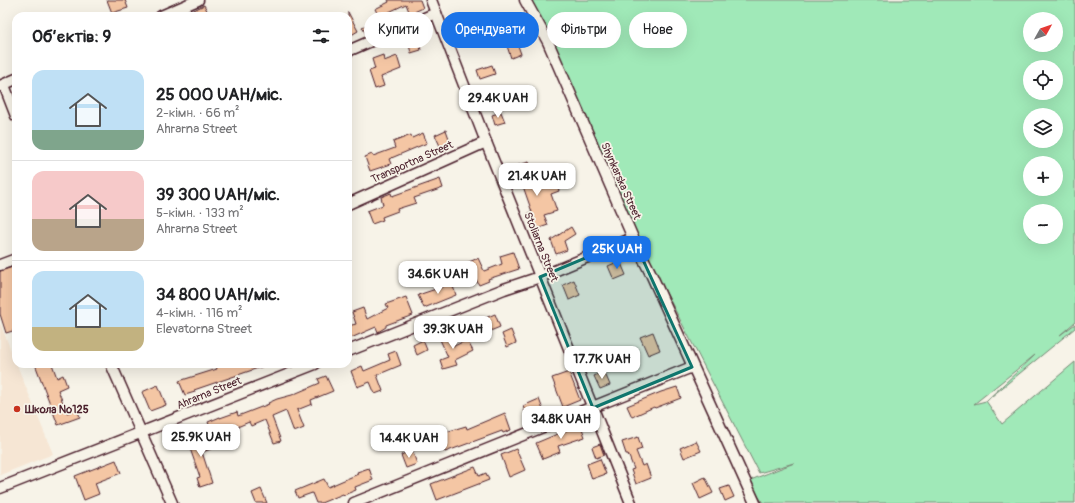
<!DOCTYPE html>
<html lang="uk">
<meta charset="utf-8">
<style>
body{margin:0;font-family:Pangolin,sans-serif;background:#f6f6f6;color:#202124;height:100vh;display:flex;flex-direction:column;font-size:15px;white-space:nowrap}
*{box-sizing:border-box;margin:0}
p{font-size:13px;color:#757577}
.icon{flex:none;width:22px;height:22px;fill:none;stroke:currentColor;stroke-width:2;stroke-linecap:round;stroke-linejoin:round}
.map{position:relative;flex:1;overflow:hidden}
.panel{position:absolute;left:12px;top:12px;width:340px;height:356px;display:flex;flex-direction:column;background:#fff;border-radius:12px;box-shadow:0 4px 16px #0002}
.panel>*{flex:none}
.banner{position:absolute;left:364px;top:12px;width:380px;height:36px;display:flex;gap:8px}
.needle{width:26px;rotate:50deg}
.buttons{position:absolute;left:1023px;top:12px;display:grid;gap:8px}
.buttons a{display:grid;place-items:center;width:40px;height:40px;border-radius:50%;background:#fff;box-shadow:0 4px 16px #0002;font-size:20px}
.price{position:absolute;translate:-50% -34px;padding:0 9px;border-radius:8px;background:#fff;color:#222;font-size:13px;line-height:26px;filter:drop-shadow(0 1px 2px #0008)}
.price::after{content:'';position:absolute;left:50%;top:24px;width:12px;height:9px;margin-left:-6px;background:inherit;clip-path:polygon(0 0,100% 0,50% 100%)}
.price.active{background:#1a73e8;color:#fff}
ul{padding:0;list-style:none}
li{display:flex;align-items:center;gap:12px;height:100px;padding:0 20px}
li+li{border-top:1px solid #e0e0e0}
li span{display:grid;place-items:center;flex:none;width:112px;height:80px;border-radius:12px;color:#555}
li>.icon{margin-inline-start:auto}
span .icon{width:48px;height:48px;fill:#fffc;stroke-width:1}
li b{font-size:17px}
h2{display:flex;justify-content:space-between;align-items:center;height:48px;padding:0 20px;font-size:17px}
.chip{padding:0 14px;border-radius:18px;background:#fff;box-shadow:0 4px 16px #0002;font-size:14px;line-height:36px}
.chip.active{background:#1a73e8;color:#fff}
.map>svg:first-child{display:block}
</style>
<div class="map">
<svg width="1075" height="503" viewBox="0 0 1075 503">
<rect width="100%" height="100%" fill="#f7f3e8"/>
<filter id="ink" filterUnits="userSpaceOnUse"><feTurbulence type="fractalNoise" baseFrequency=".025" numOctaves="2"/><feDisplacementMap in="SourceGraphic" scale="8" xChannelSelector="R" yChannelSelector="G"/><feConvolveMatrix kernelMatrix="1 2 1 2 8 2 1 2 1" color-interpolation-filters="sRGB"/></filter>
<g filter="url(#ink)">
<!-- built -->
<polygon fill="#f6e6d4" points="0,323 53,454 0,475"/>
<!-- green -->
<path fill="#a0e9b8" stroke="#758472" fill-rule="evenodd" d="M527 0H1075V322L1060 335 1075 324V328L986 401 1002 424 1075 362V503H763L748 481 794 463 759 473 639 240ZM1030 19H1056V45H1030ZM1030 67H1056V93H1030ZM1030 115H1056V141H1030ZM1030 163H1056V189H1030ZM1030 211H1056V237H1030ZM1035 355 986 401 974 404Z"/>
<!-- building -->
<g fill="#f4c6a4" stroke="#4a1f2b">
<polygon points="107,0 125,0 128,8 112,13"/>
<polygon points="388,0 420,0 423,8 410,14 406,4 389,12 391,16 381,20 375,9 389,2"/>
<polygon points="204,5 210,16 182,16"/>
<polygon points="348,12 358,31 348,37"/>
<polygon points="500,17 506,34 497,38 491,20"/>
<polygon points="371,23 374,30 366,34 362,27"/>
<polygon points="419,42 421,50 411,53 409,45"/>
<polygon points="517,43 521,54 511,58 507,46"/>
<polygon points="383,55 384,61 397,56 401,69 381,77 384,86 375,89 369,71 375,69 372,59"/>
<polygon points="492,65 495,74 480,79 477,70"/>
<polygon points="501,112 505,122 495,125 492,115"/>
<polygon points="446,130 451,144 441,148 435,135"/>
<polygon points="423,133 427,143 389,159 391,164 370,171 365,157 372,154 373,156 395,148 393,142 411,135 412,138"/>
<polygon points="529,162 536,183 538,183 540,188 556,183 559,191 551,194 557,211 544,215 548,225 534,230 528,213 532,212 516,166"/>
<polygon points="440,179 443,188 414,198 416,203 397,209 398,211 382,217 383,220 372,224 367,211 383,205 381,197 391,193 392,196"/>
<polygon points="571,227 575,234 564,241 567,250 556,254 551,240"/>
<polygon points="513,252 519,269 488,279 489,281 479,285 473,274 455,280 450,268 458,265 458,267 478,258 484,271 502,264 500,256"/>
<polygon points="620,261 626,275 614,280 608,266"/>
<polygon points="16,266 16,330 6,333 0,314 0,271"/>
<polygon points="574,280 580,295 569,300 563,285"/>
<polygon points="451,281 456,295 424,308 418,295 442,287 441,284"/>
<polygon points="406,297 413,315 386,325 386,327 378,332 376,327 351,338 348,326 356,324 352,312 363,308 367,319 388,308 386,304"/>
<polygon points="495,314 500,327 483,334 478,321"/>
<polygon points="446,329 454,346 467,340 473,351 455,360 457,365 443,369 440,360 448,357 437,333"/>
<polygon points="511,330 516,343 507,347 502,334"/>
<polygon points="653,332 660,350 648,355 640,337"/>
<polygon points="423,340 427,350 417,355 413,345"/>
<polygon points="396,351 401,365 377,375 383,391 375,394 370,382 357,387 351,371 362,366 364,371 390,360 388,354"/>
<polygon points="35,364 52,364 57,378 63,375 67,386 58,390 67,413 77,409 80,417 58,425"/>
<polygon points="222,364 267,364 267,365 194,390 195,392 185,395 179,381 217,369 216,366"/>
<polygon points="604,371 610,385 600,389 594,376"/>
<polygon points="569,372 580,400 563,407 552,378"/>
<polygon points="326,376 333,391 311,400 312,404 297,410 304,428 294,432 286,411 272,417 281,441 274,443 265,420 251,426 249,422 214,437 208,422 220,417 220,418 237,412 238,416 269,404 268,403 277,399 292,395 320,383 318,379"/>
<polygon points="158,385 166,405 150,411 142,392"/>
<polygon points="677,387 681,398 655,408 654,407 632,417 627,406 661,392"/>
<polygon points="539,399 545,415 528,421 523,406"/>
<polygon points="505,413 511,430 503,433 502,431 445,452 439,434 466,426 467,429"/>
<polygon points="579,420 585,437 558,446 560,452 543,459 536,443 567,430 565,425"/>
<polygon points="206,434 211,449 202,452 212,483 200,487 197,478 200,477 187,440"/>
<polygon points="638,437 642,449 636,451 642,466 646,464 651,478 636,484 631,470 634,469 628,454 626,454 622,442"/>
<polygon points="696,441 701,451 684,458 680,448"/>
<polygon points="600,444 604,455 596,458 592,447"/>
<polygon points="516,449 525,470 509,477 501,455"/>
<polygon points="412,450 417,464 406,468 401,455"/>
<polygon points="600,459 606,474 592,479 587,464"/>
<polygon points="116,460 121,473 95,483 99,494 84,500 75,476"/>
<polygon points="475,467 479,476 486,473 489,480 437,500 431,484"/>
<polygon points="369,468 373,480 355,487 356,490 344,495 343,494 321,503 316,503 312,493 298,498 295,491 324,479 328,487 358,474 357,472"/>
<polygon points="705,477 713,493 700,499 693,483"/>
<polygon points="729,486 734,497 725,501 720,489"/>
<polygon points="261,489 267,503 256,503 252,493"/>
</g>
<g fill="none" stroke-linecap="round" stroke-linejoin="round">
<!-- minor casing -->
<g stroke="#4a1f2b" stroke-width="13">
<g id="minor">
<polyline points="431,0 486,142 631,503"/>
<polyline points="525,0 548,42 633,238 651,274 755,503"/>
<polyline points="161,16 198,0"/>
<polyline points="348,51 436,13"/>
<polyline points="4,85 16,116"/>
<polyline points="0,86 16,79"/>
<polyline points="348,204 486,142"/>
<polyline points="0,265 16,259"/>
<polyline points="348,351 504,289 540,277 633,238"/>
<polyline points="111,364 172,503"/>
<polyline points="0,488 315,364"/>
<polyline points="354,503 692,367"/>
</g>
</g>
<!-- minor -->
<use href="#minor" stroke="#f7f3e8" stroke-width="10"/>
</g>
</g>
<!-- marked area -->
<path fill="#0f766e" fill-opacity="0.2" stroke="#0f766e" stroke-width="3" stroke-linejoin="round" d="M633 238 692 367 593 408 540 277Z"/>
<!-- markers -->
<circle fill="#c8321e" stroke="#f7f3e8" stroke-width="1.5" cx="17" cy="409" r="4"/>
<g text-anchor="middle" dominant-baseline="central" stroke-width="3.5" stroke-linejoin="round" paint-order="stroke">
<!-- street labels -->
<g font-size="11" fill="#4a1f2b" stroke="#f7f3e8">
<text transform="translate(412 162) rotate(-24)">Transportna Street</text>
<text transform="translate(621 181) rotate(66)">Shynkarska Street</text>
<text transform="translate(541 247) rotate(68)">Stoliarna Street</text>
<text transform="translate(209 393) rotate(-22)">Ahrarna Street</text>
</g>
<!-- poi labels -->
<g font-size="11" font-weight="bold" fill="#4a1f2b" stroke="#f7f3e8" text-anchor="start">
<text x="25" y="409">Школа №125</text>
</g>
</g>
</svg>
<div class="buttons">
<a><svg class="needle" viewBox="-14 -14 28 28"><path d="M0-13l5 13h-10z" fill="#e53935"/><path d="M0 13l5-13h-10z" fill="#757577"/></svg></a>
<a><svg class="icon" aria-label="locate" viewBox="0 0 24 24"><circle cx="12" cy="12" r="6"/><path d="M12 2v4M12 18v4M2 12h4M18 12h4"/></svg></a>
<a><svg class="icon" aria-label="layers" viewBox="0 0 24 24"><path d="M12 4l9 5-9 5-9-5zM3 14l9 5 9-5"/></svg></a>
<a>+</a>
<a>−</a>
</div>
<b class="price" style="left:498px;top:119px">29.4K UAH</b>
<b class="price" style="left:537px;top:197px">21.4K UAH</b>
<b class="price active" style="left:617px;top:270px">25K UAH</b>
<b class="price" style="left:438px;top:295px">34.6K UAH</b>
<b class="price" style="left:453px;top:350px">39.3K UAH</b>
<b class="price" style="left:602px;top:380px">17.7K UAH</b>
<b class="price" style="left:561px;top:440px">34.8K UAH</b>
<b class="price" style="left:201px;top:458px">25.9K UAH</b>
<b class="price" style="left:409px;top:459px">14.4K UAH</b>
<div class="banner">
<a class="chip">Купити</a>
<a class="chip active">Орендувати</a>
<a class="chip">Фільтри</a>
<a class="chip">Нове</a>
</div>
<section class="panel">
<h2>Об’єктів: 9<svg class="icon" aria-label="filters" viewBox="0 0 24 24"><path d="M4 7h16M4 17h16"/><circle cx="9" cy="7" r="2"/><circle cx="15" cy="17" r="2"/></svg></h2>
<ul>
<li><span style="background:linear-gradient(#bfe0f5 75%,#7fa58c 0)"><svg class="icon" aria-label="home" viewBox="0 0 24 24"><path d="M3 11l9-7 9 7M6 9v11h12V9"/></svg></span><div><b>25 000 UAH/міс.</b><p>2-кімн. · 66 m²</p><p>Ahrarna Street</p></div></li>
<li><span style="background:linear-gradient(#f6c9c9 60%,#b9a48a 0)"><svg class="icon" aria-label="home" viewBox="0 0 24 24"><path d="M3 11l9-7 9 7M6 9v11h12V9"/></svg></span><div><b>39 300 UAH/міс.</b><p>5-кімн. · 133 m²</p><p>Ahrarna Street</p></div></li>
<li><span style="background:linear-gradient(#bfe0f5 70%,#c2b280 0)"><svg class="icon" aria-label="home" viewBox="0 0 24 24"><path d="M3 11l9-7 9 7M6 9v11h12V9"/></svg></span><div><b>34 800 UAH/міс.</b><p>4-кімн. · 116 m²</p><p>Elevatorna Street</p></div></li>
</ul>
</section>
</div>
